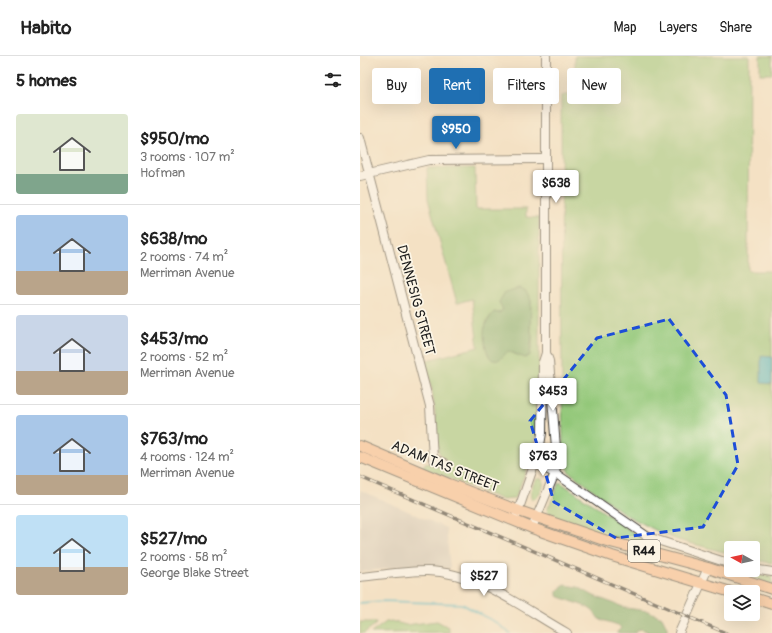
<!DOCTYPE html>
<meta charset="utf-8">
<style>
body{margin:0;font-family:Pangolin,sans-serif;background:#f2f2f2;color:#222;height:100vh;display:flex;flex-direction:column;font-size:15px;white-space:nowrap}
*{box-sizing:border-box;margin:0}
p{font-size:13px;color:#767676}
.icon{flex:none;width:22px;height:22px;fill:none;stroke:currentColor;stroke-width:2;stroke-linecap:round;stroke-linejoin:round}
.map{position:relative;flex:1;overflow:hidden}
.panel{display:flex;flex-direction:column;background:#fff;width:360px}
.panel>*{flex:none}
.guide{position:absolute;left:12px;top:12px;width:340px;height:36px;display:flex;gap:8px}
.needle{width:26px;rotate:278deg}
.tools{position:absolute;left:364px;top:485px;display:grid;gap:8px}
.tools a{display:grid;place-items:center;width:36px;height:36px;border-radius:4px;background:#fff;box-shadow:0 4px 16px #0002;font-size:20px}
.price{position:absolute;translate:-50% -34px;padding:0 9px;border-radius:4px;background:#fff;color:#222;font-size:13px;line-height:26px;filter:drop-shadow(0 1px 2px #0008)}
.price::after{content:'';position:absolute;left:50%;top:24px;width:12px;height:9px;margin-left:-6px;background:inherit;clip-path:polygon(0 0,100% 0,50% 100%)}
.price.current{background:#1f6fb2;color:#fff}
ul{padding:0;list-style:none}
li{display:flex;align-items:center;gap:12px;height:100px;padding:0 16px}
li+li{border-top:1px solid #e0e0e0}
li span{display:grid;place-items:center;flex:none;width:112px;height:80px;border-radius:4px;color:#555}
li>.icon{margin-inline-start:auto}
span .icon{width:48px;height:48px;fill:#fffc;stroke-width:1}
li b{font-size:17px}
h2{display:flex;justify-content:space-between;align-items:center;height:48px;padding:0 16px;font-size:17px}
.pill{padding:0 14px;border-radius:4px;background:#fff;box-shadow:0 4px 16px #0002;font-size:14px;line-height:36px}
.pill.current{background:#1f6fb2;color:#fff}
header{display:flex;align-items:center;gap:24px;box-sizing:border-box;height:56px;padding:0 20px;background:#fff;border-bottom:1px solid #e0e0e0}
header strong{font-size:19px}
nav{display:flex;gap:22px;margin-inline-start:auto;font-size:14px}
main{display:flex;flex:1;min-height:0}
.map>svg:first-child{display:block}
</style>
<header>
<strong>Habito</strong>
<nav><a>Map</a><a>Layers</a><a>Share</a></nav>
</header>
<main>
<section class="panel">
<h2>5 homes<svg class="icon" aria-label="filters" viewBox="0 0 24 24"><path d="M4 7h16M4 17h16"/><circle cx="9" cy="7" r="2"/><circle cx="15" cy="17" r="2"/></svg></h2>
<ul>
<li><span style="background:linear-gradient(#dfe7d0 75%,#7fa58c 0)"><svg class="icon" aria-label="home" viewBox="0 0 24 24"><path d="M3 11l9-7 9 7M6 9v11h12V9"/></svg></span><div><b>$950/mo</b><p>3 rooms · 107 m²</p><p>Hofman</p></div></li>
<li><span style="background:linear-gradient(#a9c7e8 70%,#b9a48a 0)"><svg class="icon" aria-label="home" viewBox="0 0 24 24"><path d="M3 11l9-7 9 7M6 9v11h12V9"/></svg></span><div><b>$638/mo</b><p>2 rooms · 74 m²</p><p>Merriman Avenue</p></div></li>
<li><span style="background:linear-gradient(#c9d6e8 70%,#b9a48a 0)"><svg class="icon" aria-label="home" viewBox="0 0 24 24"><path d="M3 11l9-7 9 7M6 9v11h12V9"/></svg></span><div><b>$453/mo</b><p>2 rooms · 52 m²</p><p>Merriman Avenue</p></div></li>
<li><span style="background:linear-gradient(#a9c7e8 75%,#b9a48a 0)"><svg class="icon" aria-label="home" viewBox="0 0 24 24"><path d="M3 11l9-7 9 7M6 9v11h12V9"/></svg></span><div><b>$763/mo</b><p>4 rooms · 124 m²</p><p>Merriman Avenue</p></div></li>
<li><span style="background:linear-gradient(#bfe0f5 65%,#b9a48a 0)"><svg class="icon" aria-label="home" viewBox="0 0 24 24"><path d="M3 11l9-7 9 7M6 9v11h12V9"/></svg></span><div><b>$527/mo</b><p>2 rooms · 58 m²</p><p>George Blake Street</p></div></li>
</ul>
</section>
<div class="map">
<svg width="412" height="577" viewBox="0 0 412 577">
<rect width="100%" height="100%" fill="#fcf5e5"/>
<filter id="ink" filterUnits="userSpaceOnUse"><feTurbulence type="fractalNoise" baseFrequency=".025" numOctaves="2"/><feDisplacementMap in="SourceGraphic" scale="8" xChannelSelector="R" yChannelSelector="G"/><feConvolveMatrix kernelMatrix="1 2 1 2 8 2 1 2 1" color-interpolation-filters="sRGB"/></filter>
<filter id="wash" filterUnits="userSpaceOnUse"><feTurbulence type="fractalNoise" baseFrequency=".012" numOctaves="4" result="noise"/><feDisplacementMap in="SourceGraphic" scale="16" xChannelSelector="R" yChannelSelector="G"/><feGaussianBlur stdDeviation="0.9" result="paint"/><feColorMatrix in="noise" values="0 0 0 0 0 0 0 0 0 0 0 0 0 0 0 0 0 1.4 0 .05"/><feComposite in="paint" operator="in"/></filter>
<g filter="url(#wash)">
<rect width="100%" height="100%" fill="#f4e1c4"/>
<!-- industrial -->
<polygon fill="#cbc3b8" points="0,434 86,472 90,513 69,511 50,510 0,516"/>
<!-- green -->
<g fill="#92c778" stroke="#57724a" fill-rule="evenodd">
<polygon points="215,0 389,0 388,215 412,215 412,507 393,504 393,492 371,492 371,498 318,484 301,477 266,459 208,415 203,390 202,340 201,40 215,37"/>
<rect x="400" y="0" width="12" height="18"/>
<path d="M67 112H115L116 153H166V161L179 162V328H177L176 376 170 405 156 440 153 443 143 444 63 412 65 407 86 411 87 406 82 401 78 395 75 356 72 334 64 305 118 291 112 243 97 247 68 143ZM171 244 170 271 172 280V292L157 299 148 295 140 303C128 286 116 275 134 256L139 257 143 254 139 246Z"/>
<path d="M178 422 183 424C185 430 180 442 173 443L171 442C169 436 173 426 178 422Z"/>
<polygon points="200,426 283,483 280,489 190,461 187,455 188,452 199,427"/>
<polygon points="388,516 412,520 412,529 387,520"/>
<polygon points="31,565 46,569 77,565 88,571 90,576 11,577 26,566"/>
<polygon points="0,566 16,566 16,568 4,577 0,577"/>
</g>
<!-- forest -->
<g fill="#75ac68" stroke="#486442">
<path d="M159 232 166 235 171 244 170 271 172 280 170 299 165 302 148 295C145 298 142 302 138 304 126 308 124 283 124 276 125 268 129 262 134 256L139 257 143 254 139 246 145 236Z"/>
<polygon points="205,529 218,531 234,540 266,552 288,555 302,561 307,571 307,577 287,577 287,575 280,573 276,575 276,577 256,577 261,572 258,569 239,563 233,555 227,551 197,540 197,535"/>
</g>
<!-- water -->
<polygon fill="#4ab7c6" stroke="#336a71" points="401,300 412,301 412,328 401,327"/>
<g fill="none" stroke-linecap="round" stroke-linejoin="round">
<!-- stream -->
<polyline stroke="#4ab7c6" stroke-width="2" points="0,547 23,545 102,548 135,566 150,577"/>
</g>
</g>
<g filter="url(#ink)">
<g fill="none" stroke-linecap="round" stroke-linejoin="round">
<!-- minor casing -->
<g stroke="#3c3a35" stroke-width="10">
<g id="minor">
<polyline points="0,82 70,350 73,403 84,407"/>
<polyline points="0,120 69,104 186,103"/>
<polyline points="175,408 195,417 288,481 371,508"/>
<polyline points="156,461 179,395 182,377 183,306 186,297 186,0"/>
<polyline points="172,472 195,417 197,404 189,305 186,297"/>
<polyline points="393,513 412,516"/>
<path d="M0 521C22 519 44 515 67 515 118 516 164 553 207 577"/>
<polyline points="319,577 348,512"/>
</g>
</g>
<!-- major casing -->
<g stroke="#3c3a35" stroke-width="12">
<g id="major">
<polyline points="0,390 89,428 159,455 247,485 348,512 412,533"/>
<polyline points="0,401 172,472 252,500 371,536"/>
<polyline points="393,542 412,548"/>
</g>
</g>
<!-- minor -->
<use href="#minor" stroke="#fff" stroke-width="8"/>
<!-- major -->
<use href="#major" stroke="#fcba8d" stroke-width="10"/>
<!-- rail casing -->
<g stroke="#1c1c1c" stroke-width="3.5">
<polyline id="rail" points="0,421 366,577"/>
</g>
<!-- rail -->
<use href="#rail" stroke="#fcf5e5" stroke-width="2" stroke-dasharray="6" stroke-linecap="butt"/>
</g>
</g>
<!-- marked area -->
<path d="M0 0H412V577H0ZM309 263 366 339 378 409 343 471 256 482 194 446 170 365 237 282Z" fill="#f4e1c4" fill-opacity=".55" fill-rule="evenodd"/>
<path fill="none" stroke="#1d4ed8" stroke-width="3" stroke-dasharray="8 5" stroke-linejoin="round" d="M309 263 366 339 378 409 343 471 256 482 194 446 170 365 237 282Z"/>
<g text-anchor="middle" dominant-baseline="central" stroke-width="3.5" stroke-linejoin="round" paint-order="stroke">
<!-- shield labels -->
<rect fill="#fcf5e5" stroke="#5f5d58" stroke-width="1" x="268" y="484" width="32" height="22" rx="3"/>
<g font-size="13" font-weight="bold" fill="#1c1c1c">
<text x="284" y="495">R44</text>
</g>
<!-- street labels -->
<g font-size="14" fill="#1c1c1c" stroke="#fcf5e5">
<text transform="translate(56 244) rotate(75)">DENNESIG STREET</text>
<text transform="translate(85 410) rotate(22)">ADAM TAS STREET</text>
</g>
</g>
</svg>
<div class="tools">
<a><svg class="needle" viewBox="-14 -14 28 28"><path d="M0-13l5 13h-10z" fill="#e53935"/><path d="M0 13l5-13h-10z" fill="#767676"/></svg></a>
<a><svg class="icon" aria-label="layers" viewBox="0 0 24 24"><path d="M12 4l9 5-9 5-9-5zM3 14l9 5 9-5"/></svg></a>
</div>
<b class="price current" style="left:96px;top:94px">$950</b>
<b class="price" style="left:196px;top:148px">$638</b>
<b class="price" style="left:193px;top:356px">$453</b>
<b class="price" style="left:183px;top:421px">$763</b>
<b class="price" style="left:124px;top:541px">$527</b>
<div class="guide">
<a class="pill">Buy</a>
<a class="pill current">Rent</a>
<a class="pill">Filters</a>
<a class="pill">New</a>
</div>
</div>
</main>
